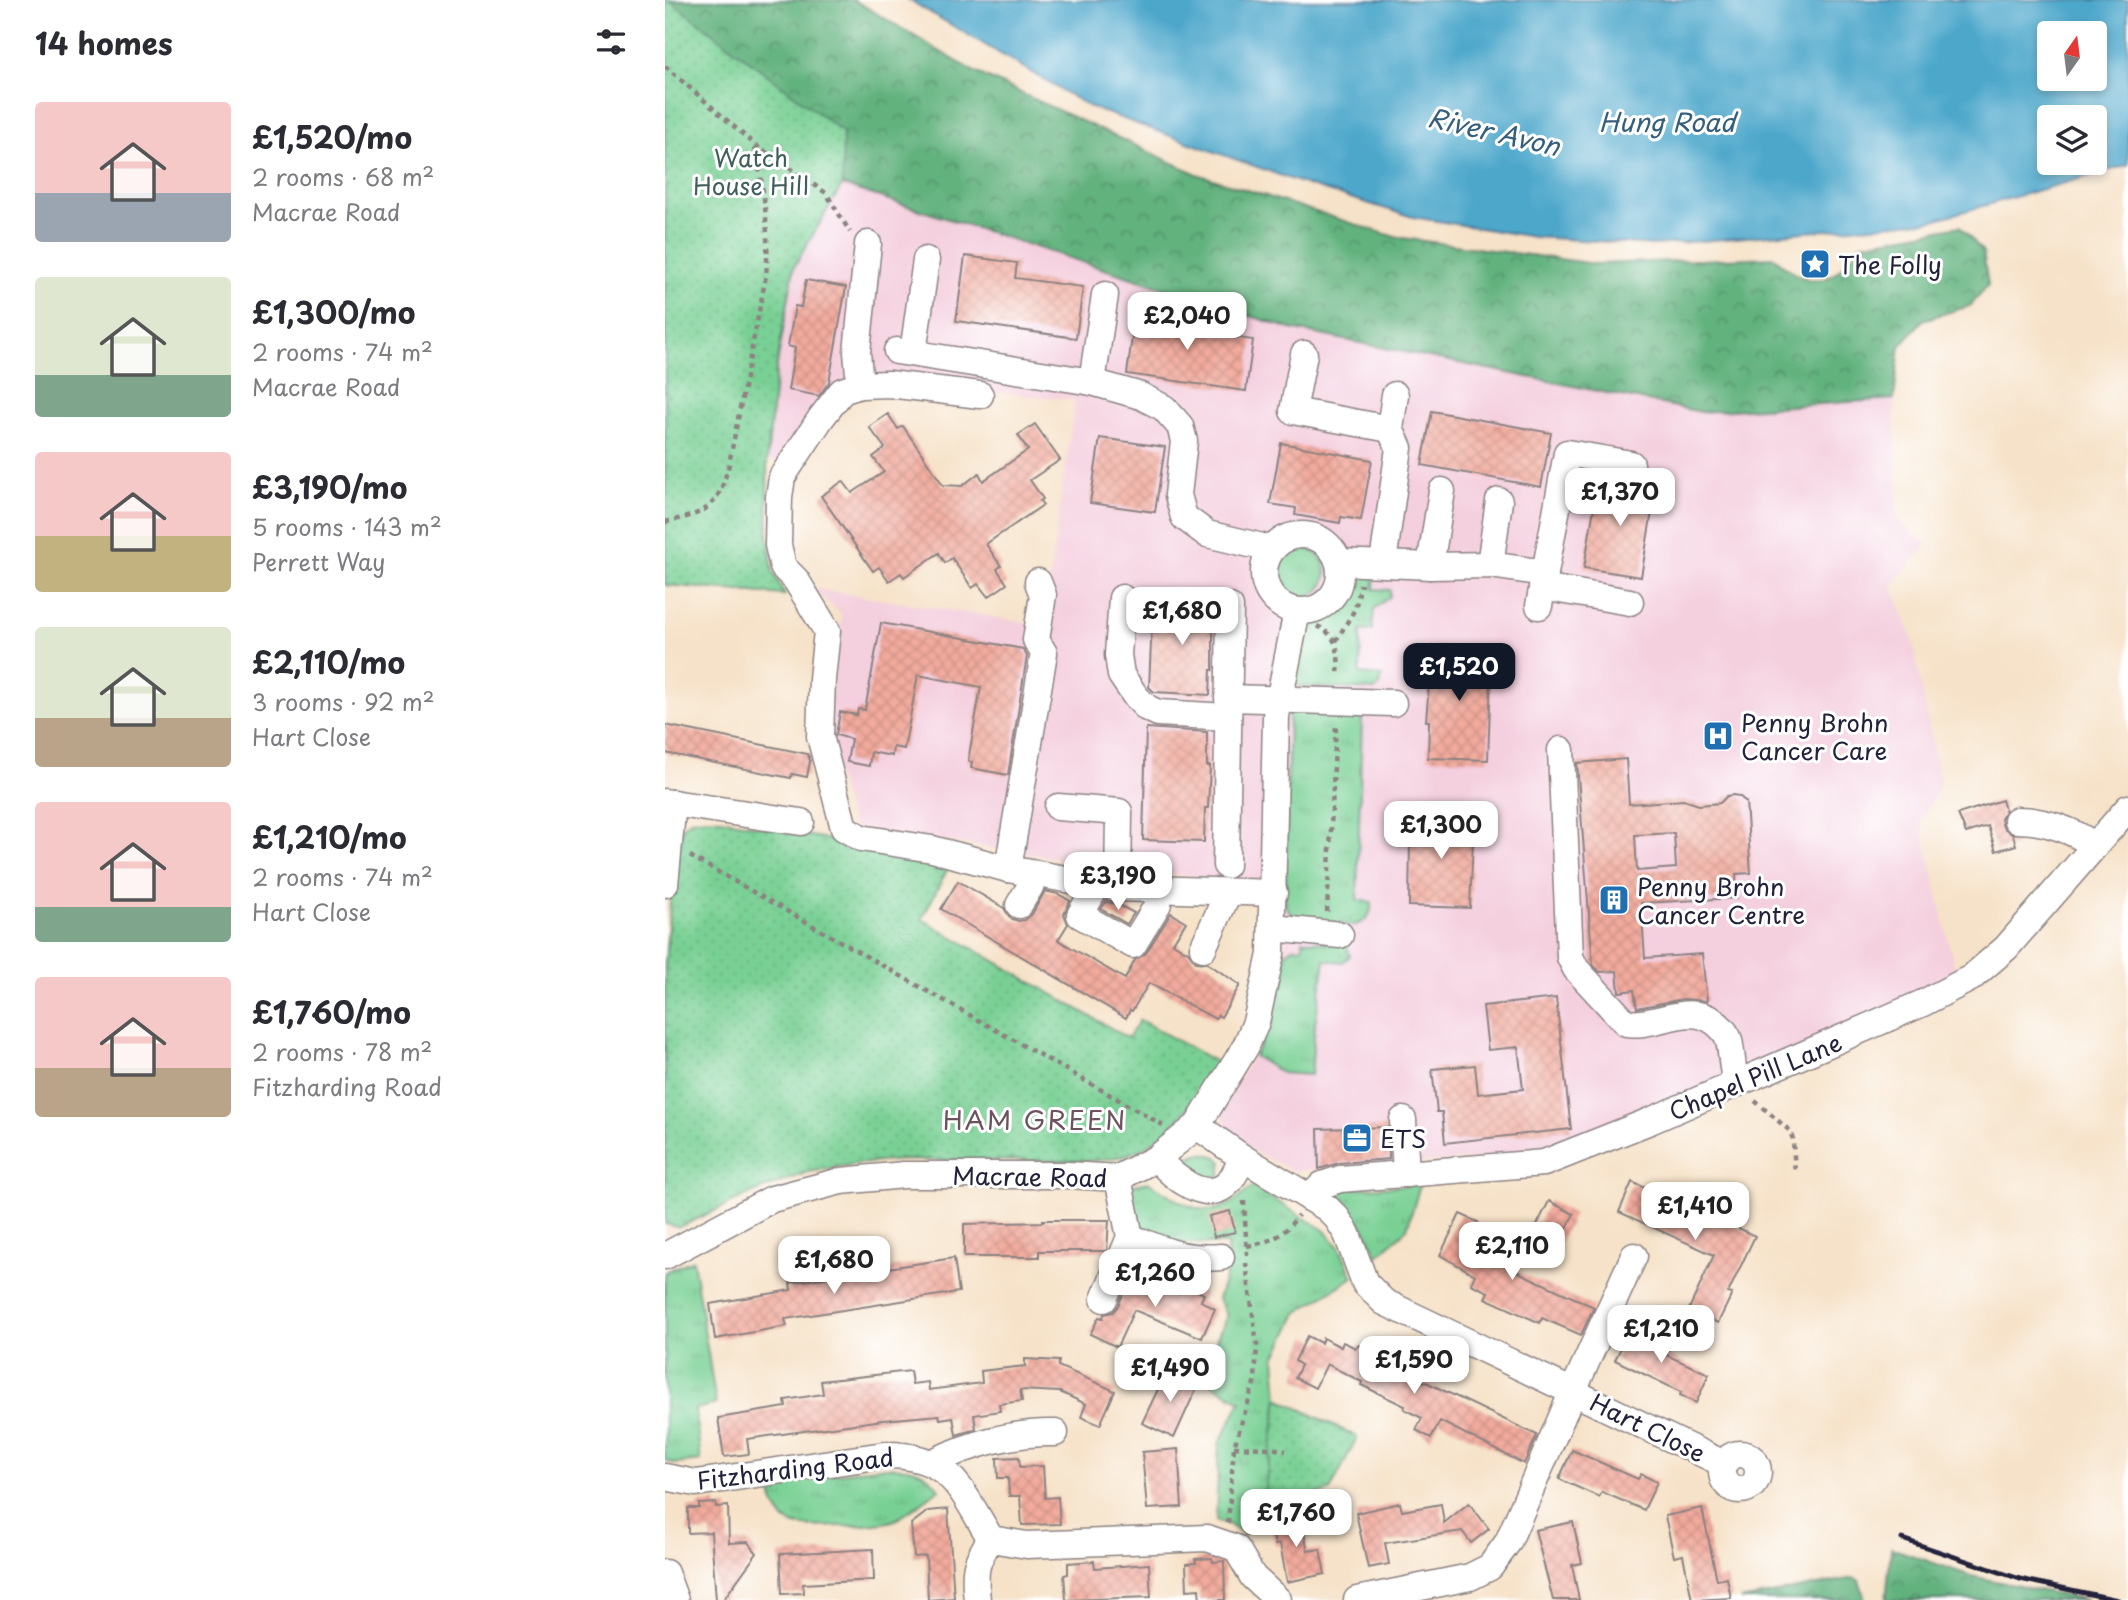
<!DOCTYPE html>
<meta charset="utf-8">
<style>
body{margin:0;font-family:"Playpen Sans",sans-serif;background:#f7f7f7;color:#2b2b33;height:100vh;display:flex;flex-direction:column;font-size:26px;white-space:nowrap}
*{box-sizing:border-box;margin:0}
p{font-size:23px;color:#7c7c81}
.icon{flex:none;width:38px;height:38px;fill:none;stroke:currentColor;stroke-width:2;stroke-linecap:round;stroke-linejoin:round}
.map{position:relative;flex:1;overflow:hidden}
.sheet{display:flex;flex-direction:column;background:#fff;width:665px}
.sheet>*{flex:none}
.needle{width:46px;rotate:14deg}
.controls{position:absolute;left:1372px;top:21px;display:grid;gap:14px}
.controls a{display:grid;place-items:center;width:70px;height:70px;border-radius:7px;background:#fff;box-shadow:0 4px 10px #0003;font-size:35px}
.price{position:absolute;translate:-50% -60px;padding:0 16px;border-radius:14px;background:#fff;color:#222;font-size:23px;line-height:46px;filter:drop-shadow(0 2px 4px #0008)}
.price::after{content:'';position:absolute;left:50%;top:42px;width:21px;height:16px;margin-left:-10px;background:inherit;clip-path:polygon(0 0,100% 0,50% 100%)}
.price.current{background:#111827;color:#fff}
ul{padding:0;list-style:none}
li{display:flex;align-items:center;gap:21px;height:175px;padding:0 35px}
li span{display:grid;place-items:center;flex:none;width:196px;height:140px;border-radius:7px;color:#555}
li>.icon{margin-inline-start:auto}
span .icon{width:84px;height:84px;fill:#fffc;stroke-width:1}
li b{font-size:30px}
h2{display:flex;justify-content:space-between;align-items:center;height:84px;padding:0 35px;font-size:30px}
main{display:flex;flex:1;min-height:0}
.map>svg:first-child{display:block}
</style>
<main>
<section class="sheet">
<h2>14 homes<svg class="icon" aria-label="filters" viewBox="0 0 24 24"><path d="M4 7h16M4 17h16"/><circle cx="9" cy="7" r="2"/><circle cx="15" cy="17" r="2"/></svg></h2>
<ul>
<li><span style="background:linear-gradient(#f6c9c9 65%,#9aa5b1 0)"><svg class="icon" aria-label="home" viewBox="0 0 24 24"><path d="M3 11l9-7 9 7M6 9v11h12V9"/></svg></span><div><b>£1,520/mo</b><p>2 rooms · 68 m²</p><p>Macrae Road</p></div></li>
<li><span style="background:linear-gradient(#dfe7d0 70%,#7fa58c 0)"><svg class="icon" aria-label="home" viewBox="0 0 24 24"><path d="M3 11l9-7 9 7M6 9v11h12V9"/></svg></span><div><b>£1,300/mo</b><p>2 rooms · 74 m²</p><p>Macrae Road</p></div></li>
<li><span style="background:linear-gradient(#f6c9c9 60%,#c2b280 0)"><svg class="icon" aria-label="home" viewBox="0 0 24 24"><path d="M3 11l9-7 9 7M6 9v11h12V9"/></svg></span><div><b>£3,190/mo</b><p>5 rooms · 143 m²</p><p>Perrett Way</p></div></li>
<li><span style="background:linear-gradient(#dfe7d0 65%,#b9a48a 0)"><svg class="icon" aria-label="home" viewBox="0 0 24 24"><path d="M3 11l9-7 9 7M6 9v11h12V9"/></svg></span><div><b>£2,110/mo</b><p>3 rooms · 92 m²</p><p>Hart Close</p></div></li>
<li><span style="background:linear-gradient(#f6c9c9 75%,#7fa58c 0)"><svg class="icon" aria-label="home" viewBox="0 0 24 24"><path d="M3 11l9-7 9 7M6 9v11h12V9"/></svg></span><div><b>£1,210/mo</b><p>2 rooms · 74 m²</p><p>Hart Close</p></div></li>
<li><span style="background:linear-gradient(#f6c9c9 65%,#b9a48a 0)"><svg class="icon" aria-label="home" viewBox="0 0 24 24"><path d="M3 11l9-7 9 7M6 9v11h12V9"/></svg></span><div><b>£1,760/mo</b><p>2 rooms · 78 m²</p><p>Fitzharding Road</p></div></li>
</ul>
</section>
<div class="map">
<svg width="1463" height="1600" viewBox="0 0 1463 1600">
<defs>
<pattern id="grass-tufts" width="24" height="20" patternUnits="userSpaceOnUse" patternTransform="scale(1.75)"><rect width="24" height="20" fill="#79d094"/><path d="M3 7l-1-3M5 7V3M7 7l1-3M15 17l-1-3M17 17v-4M19 17l1-3" fill="none" stroke="#68b280"/></pattern>
<pattern id="forest-crowns" width="20" height="18" patternUnits="userSpaceOnUse" patternTransform="scale(1.75)"><rect width="20" height="18" fill="#62b27e"/><path d="M2 6a3 3 0 1 1 6 0M12 15a3 3 0 1 1 6 0" fill="none" stroke="#509068"/></pattern>
<pattern id="park-dots" width="8" height="8" patternUnits="userSpaceOnUse" patternTransform="scale(1.75)"><rect width="8" height="8" fill="#79d094"/><path d="M2 2h.1M6 6h.1" fill="none" stroke="#68b280" stroke-width="1.8" stroke-linecap="round"/></pattern>
<pattern id="building-cross-hatch" width="8" height="8" patternUnits="userSpaceOnUse" patternTransform="scale(1.75)"><rect width="8" height="8" fill="#f2ab9d"/><path d="M0 0l8 8M0 8l8-8" fill="none" stroke="#cf9388"/></pattern>
</defs>
<rect width="100%" height="100%" fill="#fff"/>
<filter id="ink" filterUnits="userSpaceOnUse"><feTurbulence type="fractalNoise" baseFrequency=".0143" numOctaves="2"/><feDisplacementMap in="SourceGraphic" scale="14" xChannelSelector="R" yChannelSelector="G"/><feConvolveMatrix kernelMatrix="1 2 1 2 8 2 1 2 1" color-interpolation-filters="sRGB"/></filter>
<filter id="wash" filterUnits="userSpaceOnUse"><feTurbulence type="fractalNoise" baseFrequency=".00686" numOctaves="4" result="noise"/><feDisplacementMap in="SourceGraphic" scale="28" xChannelSelector="R" yChannelSelector="G"/><feGaussianBlur stdDeviation="1.57" result="paint"/><feColorMatrix in="noise" values="0 0 0 0 0 0 0 0 0 0 0 0 0 0 0 0 0 1.4 0 .05"/><feComposite in="paint" operator="in"/></filter>
<g filter="url(#wash)">
<rect width="100%" height="100%" fill="#f6e2c8"/>
<!-- built -->
<polygon fill="#f4cfde" points="177,185 626,329 1036,412 1229,399 1233,521 1262,544 1227,586 1247,637 1275,784 1256,822 1291,974 1180,1029 869,1156 629,1171 593,1154 568,1135 561,1125 558,1113 561,1102 607,1024 620,954 616,888 438,865 187,827 160,734 177,614 145,588 378,625 410,400 188,378 116,463 102,460 111,370 129,267"/>
<!-- grass -->
<g fill="url(#grass-tufts)" stroke="#4e7968" stroke-width="2">
<circle cx="637" cy="573" r="24"/>
<polygon points="710,569 709,589 725,590 725,596 709,609 707,630 696,631 695,674 717,676 715,686 710,690 632,686 628,681 639,620 667,604 678,589 684,574"/>
<path d="M624 711 697 715 692 900 707 902C706 916 701 923 686 926L629 917 620 906Z"/>
<polygon points="638,940 682,945 685,956 678,962 660,960 650,1024 646,1075 617,1073 589,1056 607,1024 620,954 628,948 638,947"/>
<polygon points="538,1153 552,1157 557,1162 555,1175 541,1182 511,1167 529,1155"/>
<path d="M483 1182C508 1196 535 1222 566 1203 574 1199 580 1190 588 1187L659 1230 675 1248 688 1277 632 1313 610 1358 613 1398 597 1509 580 1535 563 1524 551 1521 554 1444 576 1401 534 1377 562 1316 553 1299 563 1269 562 1244 515 1243 479 1229 466 1218 459 1187Z"/>
<path d="M755 1185 742 1229 712 1256C703 1233 694 1215 675 1199L674 1195 679 1189Z"/>
<polygon points="28,1260 51,1404 30,1409 36,1461 9,1464 0,1460 0,1272"/>
<path d="M214 1467C242 1467 256 1465 275 1489 261 1499 246 1512 230 1520 217 1526 141 1529 127 1524 112 1517 108 1503 105 1488L107 1484Z"/>
</g>
<!-- forest -->
<g fill="url(#forest-crowns)" stroke="#426a5c" stroke-width="2">
<path d="M0 0H189L308 71 532 174 730 237 931 264 1109 257C1146 292 1168 287 1195 244L1295 226 1318 252 1323 285 1305 306 1258 320 1235 346 1229 399 1036 412 626 329 177 185 82 162Z"/>
<polygon points="1226,1548 1306,1576 1422,1600 1221,1600"/>
<polygon points="1188,1578 1194,1580 1200,1600 1076,1600"/>
</g>
<!-- park -->
<g fill="url(#park-dots)" stroke="#4e7968" stroke-width="2">
<polygon points="0,0 4,0 178,132 177,185 129,267 111,370 102,460 103,534 108,572 120,595 0,585"/>
<path d="M51 818 151 837 284 866 257 919 463 1038 475 1020 558 1066C535 1092 506 1135 474 1150 459 1157 443 1159 427 1161L238 1160 191 1164 143 1172 88 1193 21 1224 13 1227 0 1224V965L10 841C22 816 25 819 51 818Z"/>
<polygon points="613,1398 692,1437 665,1491 597,1509"/>
</g>
<!-- water -->
<path fill="#4da7cb" stroke="#386483" stroke-width="2" fill-rule="evenodd" d="M244 0H1463V165L1265 221 990 245 869 237 748 217 642 185 425 107ZM1384 33H1430V79H1384ZM1384 117H1430V163H1384Z"/>
<g id="blocks">
<!-- building -->
<g fill="url(#building-cross-hatch)" fill-rule="evenodd">
<polygon points="300,256 352,263 350,278 418,287 411,338 291,321"/>
<polygon points="141,280 181,287 164,382 154,396 123,390 130,348 123,346 130,306 136,307"/>
<polygon points="477,308 530,316 528,331 588,340 581,391 462,374 469,323 475,323"/>
<polygon points="767,411 886,433 876,487 757,465"/>
<polygon points="223,414 233,429 238,426 278,485 297,486 314,473 318,481 363,450 353,435 370,424 395,460 365,480 378,499 375,501 378,505 321,544 336,566 332,569 342,584 323,597 313,584 307,588 287,558 280,563 274,553 239,577 236,573 224,581 214,567 208,571 156,496 178,481 187,493 219,472 208,457 220,448 204,427"/>
<polygon points="435,438 500,447 490,512 425,503"/>
<polygon points="616,443 707,460 696,520 676,517 675,523 630,515 631,508 605,504"/>
<polygon points="934,478 991,488 976,577 919,568"/>
<polygon points="488,599 548,602 548,670 546,670 545,695 489,692 484,687"/>
<polygon points="216,623 358,649 362,656 343,775 306,768 307,762 303,761 316,687 253,675 239,749 228,747 227,756 206,752 204,766 182,762 186,739 171,735 175,712 192,715 193,709 200,710"/>
<polygon points="767,646 827,648 823,760 763,758 764,721 761,721"/>
<polygon points="0,725 143,754 145,761 142,777 127,774 126,778 0,753"/>
<polygon points="481,728 542,732 542,766 545,766 543,808 540,808 539,842 478,840"/>
<path d="M961 759 964 804 1019 800 1034 805 1055 803 1062 796 1068 795 1074 796 1081 802 1086 873 1071 874 1072 898 976 903 980 958 1037 954 1042 1001 1018 999 972 1008 969 990 954 992 952 971 935 972 928 965 912 763ZM1009 833 1011 868 972 871 970 835Z"/>
<polygon points="1337,800 1340,810 1336,819 1338,827 1348,835 1351,845 1331,851 1323,826 1301,833 1293,814"/>
<polygon points="749,814 809,816 805,908 744,906 745,838 748,838"/>
<polygon points="293,881 339,908 345,918 353,921 360,920 367,914 380,891 393,894 405,901 399,914 403,924 393,940 460,979 470,960 481,953 506,913 521,922 508,943 523,952 531,962 542,963 575,985 556,1017 553,1015 550,1019 484,983 467,1011 465,1010 461,1018 276,909"/>
<polygon points="441,902 452,904 469,913 462,924 436,909"/>
<polygon points="891,998 906,1129 780,1143 777,1112 772,1112 767,1069 810,1065 813,1094 858,1089 853,1047 823,1050 818,1006"/>
<polygon points="723,1127 724,1159 674,1163 654,1169 653,1129"/>
<polygon points="967,1182 1002,1198 1004,1194 1090,1236 1063,1293 1067,1294 1053,1323 1024,1309 1049,1255 954,1212"/>
<polygon points="884,1201 909,1214 895,1242 870,1229"/>
<polygon points="565,1211 570,1232 549,1237 544,1216"/>
<polygon points="795,1214 813,1222 810,1228 822,1236 814,1254 929,1307 916,1335 877,1318 875,1323 820,1298 823,1292 806,1284 810,1275 775,1255"/>
<polygon points="378,1220 444,1220 442,1251 374,1251 374,1257 299,1257 299,1224 378,1222"/>
<polygon points="289,1258 294,1292 120,1319 122,1326 50,1339 45,1304 126,1290 125,1283"/>
<polygon points="468,1271 515,1293 519,1285 539,1294 536,1301 550,1309 537,1338 469,1310 452,1347 425,1334 434,1317 438,1318 439,1314 448,1312 453,1306"/>
<polygon points="966,1327 1005,1346 1001,1355 1044,1374 1031,1403 1015,1395 1016,1392 950,1360"/>
<polygon points="642,1336 656,1343 658,1338 676,1347 678,1342 691,1348 693,1345 752,1372 750,1377 872,1435 859,1464 775,1421 766,1438 751,1430 757,1418 739,1409 740,1406 696,1385 697,1382 662,1364 650,1388 630,1378 636,1365 630,1361"/>
<polygon points="360,1359 394,1361 393,1366 450,1391 435,1425 416,1417 421,1404 395,1392 355,1390 357,1401 334,1404 335,1411 309,1415 311,1429 291,1435 288,1417 275,1419 274,1415 218,1420 82,1439 84,1454 59,1457 53,1418 121,1407 120,1400 158,1394 156,1381 245,1371 247,1384 263,1382 264,1390 317,1383 316,1371 360,1366"/>
<polygon points="502,1370 533,1385 509,1438 477,1423"/>
<polygon points="513,1449 517,1507 482,1509 477,1452"/>
<polygon points="907,1450 973,1479 976,1474 992,1482 979,1510 937,1492 934,1497 894,1479"/>
<polygon points="354,1457 355,1467 378,1466 380,1498 393,1497 395,1524 357,1525 355,1496 344,1496 343,1478 333,1478 332,1458"/>
<polygon points="51,1503 51,1507 63,1506 64,1543 83,1542 92,1553 58,1600 51,1600 46,1532 23,1533 23,1508 34,1508 34,1504"/>
<polygon points="735,1503 737,1511 776,1504 779,1523 804,1503 824,1529 806,1543 797,1531 720,1543 724,1564 703,1568 691,1513"/>
<polygon points="1037,1508 1052,1580 1062,1578 1066,1598 1027,1600 1018,1555 1009,1557 1000,1516"/>
<polygon points="283,1509 289,1598 263,1600 261,1556 249,1557 246,1524 263,1511"/>
<polygon points="634,1511 643,1551 655,1549 660,1574 622,1582 615,1544 610,1545 607,1528 611,1527 609,1516"/>
<polygon points="908,1522 917,1563 907,1565 914,1600 888,1600 870,1530"/>
<polygon points="208,1549 209,1580 138,1584 139,1593 117,1594 115,1554"/>
<polygon points="547,1558 548,1562 559,1561 560,1600 535,1600 534,1589 522,1590 521,1564 531,1563 530,1559"/>
<polygon points="429,1561 430,1568 484,1564 486,1597 401,1600 399,1575 403,1574 403,1563"/>
</g>
</g>
</g>
<g filter="url(#ink)">
<use href="#blocks" fill-opacity="0" stroke="#8c8282" stroke-width="2"/>
<g fill="none" stroke-linecap="round" stroke-linejoin="round">
<!-- minor casing -->
<g stroke="#8c8282" stroke-width="29">
<g id="minor">
<polyline points="232,351 427,382 476,396 499,408 515,426 519,441 513,495 519,517 542,534 606,549"/>
<polyline points="248,353 261,260"/>
<polyline points="639,354 628,411 725,429"/>
<polyline points="427,382 440,295"/>
<polyline points="195,385 192,352 203,244"/>
<polyline points="315,395 224,384 195,385 177,391 156,418 117,477 114,497 113,545 118,567 131,580 162,631 157,679 155,736 179,828 196,838 267,849 343,869 453,888 609,893"/>
<circle cx="637" cy="573" r="38"/>
<polyline points="674,562 765,566 825,565 880,573"/>
<polyline points="718,563 734,448 725,429 730,395"/>
<polyline points="825,565 834,501"/>
<polyline points="765,566 777,491"/>
<polyline points="877,587 965,602"/>
<polyline points="457,598 453,655 456,675 471,697 482,708 493,713 563,717"/>
<polyline points="874,606 902,453 966,464"/>
<polyline points="563,698 728,703"/>
<path d="M896 750 905 957 911 969 961 1023C991 1028 1024 1001 1051 1023 1057 1028 1062 1033 1064 1040 1067 1054 1067 1069 1071 1083"/>
<polyline points="0,802 136,822"/>
<polyline points="393,807 454,812 453,888"/>
<path d="M1352 820C1379 820 1408 830 1430 846"/>
<polyline points="561,865 565,607"/>
<polyline points="343,869 379,653 371,640 378,595 373,582"/>
<polyline points="0,884 8,803"/>
<polyline points="432,885 415,915 468,945 493,904 494,890"/>
<polyline points="354,905 365,887 369,874"/>
<polyline points="608,928 675,935"/>
<polyline points="538,948 563,893"/>
<polyline points="738,1120 741,1174"/>
<polyline points="532,1126 578,1158 662,1208 672,1218 682,1234 700,1283 719,1302 1059,1464"/>
<path d="M492 1158C506 1175 542 1207 564 1182 570 1176 573 1166 578 1158"/>
<polyline points="645,1198 657,1185 675,1179 879,1163 985,1121 1258,1003 1306,978 1341,948 1463,808"/>
<path d="M465 1237C501 1251 517 1260 556 1257"/>
<polyline points="0,1256 107,1199 176,1181 239,1175 403,1175 453,1178 492,1158 532,1126 581,1046 591,1022 606,954 611,716 632,611"/>
<polyline points="439,1299 465,1237 453,1178"/>
<circle cx="1075" cy="1472" r="18"/>
<path d="M268 1462C305 1444 349 1432 390 1433"/>
<path d="M0 1477 31 1483 219 1455C286 1454 295 1489 326 1539L362 1545 542 1538 571 1548 588 1577 613 1600"/>
<polyline points="0,1573 10,1600"/>
<path d="M312 1600C309 1572 309 1562 326 1539"/>
<polyline points="692,1600 805,1577 825,1567 843,1542 908,1391 969,1256"/>
</g>
</g>
<!-- path -->
<g stroke="#8c8282" stroke-width="4.5" stroke-dasharray="5 5" stroke-linecap="butt">
<polyline points="0,66 89,144 161,193 185,232"/>
<path d="M0 522C44 513 53 507 64 464L101 276C105 233 99 186 89 144"/>
<path d="M652 626C675 636 674 655 673 677"/>
<polyline points="671,641 690,609 696,584"/>
<polyline points="25,856 498,1125"/>
<polyline points="662,912 671,725"/>
<polyline points="1090,1101 1124,1130 1128,1139 1130,1174"/>
<polyline points="579,1201 582,1255"/>
<path d="M582 1246C607 1241 618 1237 633 1215"/>
<polyline points="569,1447 606,1448 621,1451"/>
<polyline points="563,1523 569,1447 590,1380 592,1345 581,1263"/>
</g>
<!-- minor -->
<use href="#minor" stroke="#fff" stroke-width="26"/>
<!-- rail -->
<polyline stroke="#22223b" stroke-width="5" points="1237,1539 1355,1579 1453,1600"/>
</g>
</g>
<!-- icons -->
<defs>
<g id="sight-square" transform="scale(1.575)"><rect x="-9" y="-9" width="18" height="18" rx="4" fill="#1f6fb2" stroke="#fff"/><path d="M0-6L1.8-2.2L6-1.7L2.9 1.2L3.7 5.4L0 3.3L-3.7 5.4L-2.9 1.2L-6-1.7L-1.8-2.2Z" fill="#fff"/></g>
<g id="hospital-square" transform="scale(1.575)"><rect x="-9" y="-9" width="18" height="18" rx="4" fill="#1f6fb2" stroke="#fff"/><path d="M-5-5h3v3.5h4V-5h3V5h-3V1.5h-4V5h-3Z" fill="#fff"/></g>
<g id="building-square" transform="scale(1.575)"><rect x="-9" y="-9" width="18" height="18" rx="4" fill="#1f6fb2" stroke="#fff"/><path d="M-4-6H4V6H1V3H-1V6H-4ZM-2.5-4.3h1.7v1.8h-1.7ZM.8-4.3h1.7v1.8H.8ZM-2.5-1h1.7V.8h-1.7ZM.8-1h1.7V.8H.8Z" fill="#fff"/></g>
<g id="office-square" transform="scale(1.575)"><rect x="-9" y="-9" width="18" height="18" rx="4" fill="#1f6fb2" stroke="#fff"/><path d="M-6-3h4V-5.5h4V-3h4V5H-6ZM-1-4.5V-3h2v-1.5ZM-6 0V1H6V0Z" fill="#fff"/></g>
</defs>
<g fill-rule="evenodd">
<use href="#sight-square" x="1150" y="264"/>
<use href="#hospital-square" x="1053" y="736"/>
<use href="#building-square" x="949" y="900"/>
<use href="#office-square" x="692" y="1138"/>
</g>
<g text-anchor="middle" dominant-baseline="central" stroke-width="6" stroke-linejoin="round" paint-order="stroke">
<!-- park labels -->
<g font-size="24" fill="#405f5a" stroke="#fff">
<text x="86" y="157">Watch<tspan x="86" dy="28">House Hill</tspan></text>
</g>
<!-- poi labels -->
<g font-size="24" fill="#22223b" stroke="#fff" text-anchor="start">
<text x="1173" y="264">The Folly</text>
<text x="1076" y="722">Penny Brohn<tspan x="1076" dy="28">Cancer Care</tspan></text>
<text x="972" y="886">Penny Brohn<tspan x="972" dy="28">Cancer Centre</tspan></text>
<text x="715" y="1138">ETS</text>
</g>
<!-- street labels -->
<g font-size="24" fill="#22223b" stroke="#fff">
<text transform="translate(1090 1076) rotate(-23)">Chapel Pill Lane</text>
<text transform="translate(365 1176) rotate(1)">Macrae Road</text>
<text transform="translate(983 1427) rotate(26)">Hart Close</text>
<text transform="translate(130 1468) rotate(-7)">Fitzharding Road</text>
</g>
<!-- water labels -->
<g font-size="26" font-style="italic" fill="#355e7c" stroke="#fff">
<text x="1002" y="121">Hung Road</text>
<text transform="translate(829 131) rotate(13)">River Avon</text>
</g>
<!-- neighbourhood labels -->
<g font-size="26" letter-spacing="2" fill="#6b525d" stroke="#fff">
<text x="370" y="1119">HAM GREEN</text>
</g>
</g>
</svg>
<div class="controls">
<a><svg class="needle" viewBox="-14 -14 28 28"><path d="M0-13l5 13h-10z" fill="#e53935"/><path d="M0 13l5-13h-10z" fill="#7c7c81"/></svg></a>
<a><svg class="icon" aria-label="layers" viewBox="0 0 24 24"><path d="M12 4l9 5-9 5-9-5zM3 14l9 5 9-5"/></svg></a>
</div>
<b class="price" style="left:522px;top:352px">£2,040</b>
<b class="price" style="left:955px;top:528px">£1,370</b>
<b class="price" style="left:517px;top:647px">£1,680</b>
<b class="price current" style="left:794px;top:703px">£1,520</b>
<b class="price" style="left:776px;top:861px">£1,300</b>
<b class="price" style="left:453px;top:912px">£3,190</b>
<b class="price" style="left:1030px;top:1242px">£1,410</b>
<b class="price" style="left:847px;top:1282px">£2,110</b>
<b class="price" style="left:169px;top:1296px">£1,680</b>
<b class="price" style="left:490px;top:1309px">£1,260</b>
<b class="price" style="left:996px;top:1365px">£1,210</b>
<b class="price" style="left:749px;top:1396px">£1,590</b>
<b class="price" style="left:505px;top:1404px">£1,490</b>
<b class="price" style="left:631px;top:1549px">£1,760</b>
</div>
</main>
